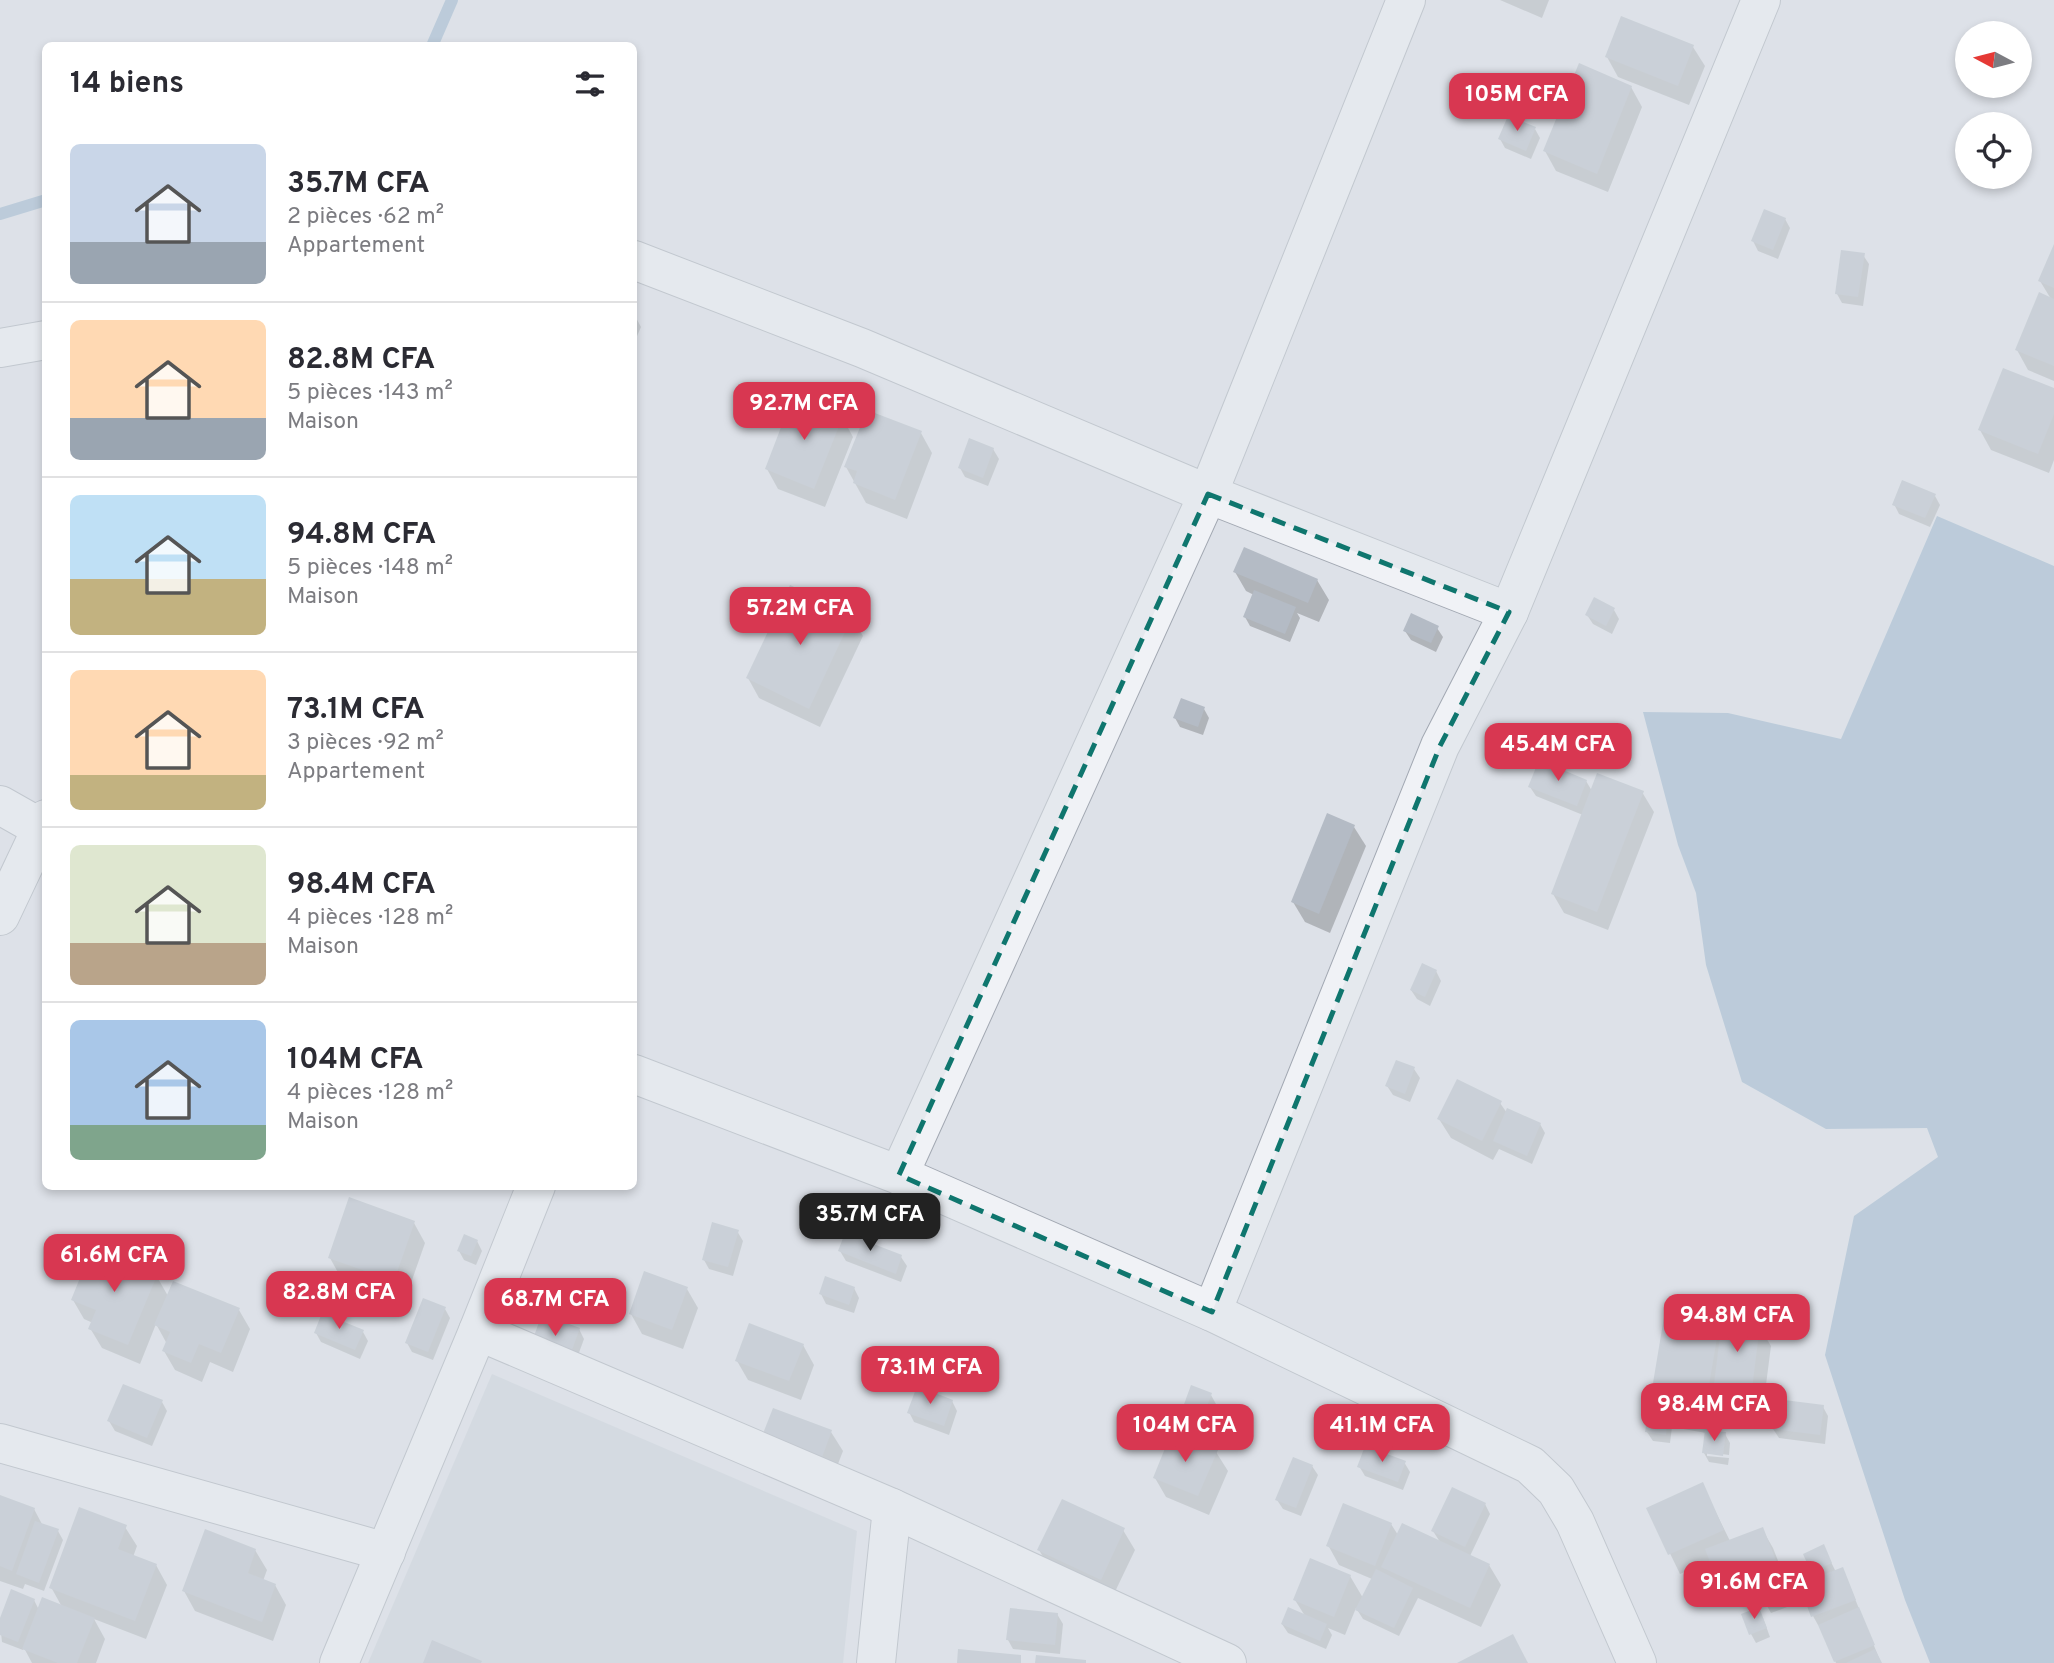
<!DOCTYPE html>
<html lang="fr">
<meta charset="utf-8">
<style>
body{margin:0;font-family:Overpass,sans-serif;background:#f2f2f3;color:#2b2b33;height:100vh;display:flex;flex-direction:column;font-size:26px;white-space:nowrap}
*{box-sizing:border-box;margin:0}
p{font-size:23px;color:#7c7c81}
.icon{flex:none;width:38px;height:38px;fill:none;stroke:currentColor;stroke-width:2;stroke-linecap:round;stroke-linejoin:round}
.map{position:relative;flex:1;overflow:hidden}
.details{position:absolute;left:42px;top:42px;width:595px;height:1148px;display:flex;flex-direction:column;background:#fff;border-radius:10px;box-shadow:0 4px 10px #0003}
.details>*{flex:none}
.needle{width:46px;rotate:277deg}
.tools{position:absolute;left:1955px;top:21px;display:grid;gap:14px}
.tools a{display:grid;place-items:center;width:77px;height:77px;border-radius:50%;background:#fff;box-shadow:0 4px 10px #0003;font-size:35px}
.price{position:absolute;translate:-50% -60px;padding:0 16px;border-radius:14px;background:#d83751;color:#fff;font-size:23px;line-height:46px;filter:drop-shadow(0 2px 4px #0008)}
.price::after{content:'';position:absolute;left:50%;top:42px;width:21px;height:16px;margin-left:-10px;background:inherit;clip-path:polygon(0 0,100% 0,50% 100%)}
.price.active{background:#222;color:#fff}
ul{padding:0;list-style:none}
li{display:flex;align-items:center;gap:21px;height:175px;padding:0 28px}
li+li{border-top:2px solid #e1e1e2}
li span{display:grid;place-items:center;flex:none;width:196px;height:140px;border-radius:10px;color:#555}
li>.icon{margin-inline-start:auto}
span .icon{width:84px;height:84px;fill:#fffc;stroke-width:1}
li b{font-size:30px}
h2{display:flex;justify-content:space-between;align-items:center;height:84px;padding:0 28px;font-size:30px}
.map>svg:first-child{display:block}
</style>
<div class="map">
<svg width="2054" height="1663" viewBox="0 0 2054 1663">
<rect width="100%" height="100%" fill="#dde1e8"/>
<!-- built -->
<polygon fill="#cbd0da" points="492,1374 857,1531 843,1663 368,1663"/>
<!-- water -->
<polygon fill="#95b0cb" points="1937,516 2054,566 2054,1663 1930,1663 1905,1600 1825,1355 1854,1216 1938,1157 1927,1128 1826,1129 1742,1082 1706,965 1696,893 1678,845 1643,712 1728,713 1841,739"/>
<!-- shadow -->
<g fill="#0003">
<polygon points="1500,0 1549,0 1542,18"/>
<polygon points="1693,47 1705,66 1689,105 1618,77 1607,57"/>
<polygon points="1631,87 1642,107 1608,192 1556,171 1545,151"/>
<polygon points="1535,129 1540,138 1531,159 1505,148 1500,139"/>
<polygon points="1785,219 1790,228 1778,259 1758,251 1753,241"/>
<polygon points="2054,248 2054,381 2028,370 2017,350 2051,299 2040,281"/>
<polygon points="1863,255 1869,264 1863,306 1842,303 1837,294"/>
<polygon points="634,314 641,327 634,343"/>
<polygon points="2054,390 2054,460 2049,473 1991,450 1980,430"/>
<polygon points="842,417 853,437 825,507 778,489 767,469"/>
<polygon points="921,433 932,453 907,519 866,503 846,467"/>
<polygon points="993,449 999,459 988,486 965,477 960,468"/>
<polygon points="1935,496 1940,505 1930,527 1899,514 1894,504"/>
<polygon points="1235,572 1317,580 1329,600 1319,622 1297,613 1300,618 1290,642 1250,626 1245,617 1254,595 1246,591"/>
<polygon points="1614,610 1619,619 1612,634 1593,624 1587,615"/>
<polygon points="851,616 863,636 820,727 759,698 748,678"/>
<polygon points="1437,628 1443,637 1436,652 1411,640 1405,631"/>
<polygon points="1204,709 1209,718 1203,735 1180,727 1175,718"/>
<polygon points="1586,781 1592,791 1642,792 1654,812 1608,930 1564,913 1553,894 1583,815 1536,796 1530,787"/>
<polygon points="1354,827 1366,846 1330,933 1305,922 1293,902"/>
<polygon points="1436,971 1441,981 1430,1006 1417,999 1411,990"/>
<polygon points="1414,1069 1420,1078 1410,1102 1393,1095 1387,1086"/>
<polygon points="1500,1103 1507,1113 1540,1124 1545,1133 1532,1164 1499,1149 1493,1160 1451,1138 1439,1119"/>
<polygon points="414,1223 425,1243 405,1300 341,1278 330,1258"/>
<polygon points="737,1231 743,1241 733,1276 709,1269 704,1260"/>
<polygon points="477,1241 482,1251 476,1265 464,1260 459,1251"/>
<polygon points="840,1251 901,1257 907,1266 901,1282 846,1261"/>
<polygon points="156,1275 168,1296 239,1310 250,1329 233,1372 210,1362 202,1382 175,1370 164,1351 167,1344 156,1324 140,1364 102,1348 90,1328 93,1323 84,1319 73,1300"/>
<polygon points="854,1288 859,1298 854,1313 826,1304 821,1294"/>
<polygon points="687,1289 698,1308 683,1349 642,1334 631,1314"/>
<polygon points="445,1309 450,1318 433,1360 412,1352 407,1343"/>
<polygon points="1721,1309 1728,1322 1759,1326 1771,1346 1763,1408 1728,1404 1721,1393 1715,1433 1725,1434 1730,1443 1729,1455 1707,1452 1707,1456 1729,1458 1728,1465 1709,1462 1704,1453 1706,1433 1672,1427 1670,1443 1653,1441 1647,1432 1656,1415 1651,1406"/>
<polygon points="579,1329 584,1339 573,1369 537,1356"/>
<polygon points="363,1332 368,1341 360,1359 321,1342 316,1333"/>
<polygon points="803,1345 814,1365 801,1400 748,1380 737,1361"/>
<polygon points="1211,1395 1216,1404 1201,1445 1216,1452 1228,1471 1209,1515 1166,1497 1155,1478 1181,1436 1177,1429"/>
<polygon points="952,1401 957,1411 949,1435 914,1422 909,1412"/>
<polygon points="162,1402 167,1411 152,1446 115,1431 109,1421"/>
<polygon points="1823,1407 1828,1416 1825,1444 1779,1438 1773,1429"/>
<polygon points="774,1410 831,1432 843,1451 831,1482"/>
<polygon points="1404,1462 1410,1472 1403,1490 1365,1476 1359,1466"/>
<polygon points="1312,1466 1318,1475 1301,1516 1283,1509 1277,1500"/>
<polygon points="1702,1484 1730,1541 1762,1529 1773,1548 1795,1604 1771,1613 1758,1590 1731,1601 1721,1583 1757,1569 1756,1565 1720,1580 1720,1582 1712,1560 1680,1574 1648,1508"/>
<polygon points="0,1497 34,1509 43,1526 58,1531 63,1540 44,1591 25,1584 23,1589 0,1581"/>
<polygon points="1485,1504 1490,1514 1470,1556 1489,1565 1501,1585 1481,1627 1418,1598 1399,1636 1363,1619 1356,1608 1345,1635 1328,1628 1332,1635 1326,1649 1288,1633 1282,1624 1305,1616 1295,1600 1350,1576 1363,1598 1372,1579 1339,1565 1328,1545 1391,1524 1398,1535 1440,1542 1433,1531"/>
<polygon points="125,1527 137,1546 133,1557 156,1565 167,1585 146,1639 94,1619 105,1639 96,1663 32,1663 24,1648 23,1650 2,1642 0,1623 34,1600 39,1610 62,1607 51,1587"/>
<polygon points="1123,1530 1135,1550 1112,1598 1051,1570 1039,1550"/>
<polygon points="255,1550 267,1570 263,1581 275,1585 286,1605 273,1641 195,1611 184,1591"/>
<polygon points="1805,1555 1828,1556 1836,1572 1847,1579 1881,1663 1836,1663 1820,1625 1818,1625 1813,1616 1817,1579"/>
<polygon points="1057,1614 1063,1624 1060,1654 1013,1649 1008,1640"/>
<polygon points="1763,1618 1770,1637 1756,1643 1751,1634"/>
</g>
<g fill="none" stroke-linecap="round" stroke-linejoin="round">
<!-- stream -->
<g stroke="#95b0cb" stroke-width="12">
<polyline points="432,46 452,0"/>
<polyline points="0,214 46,200"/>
</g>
</g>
<!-- building -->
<g fill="#b4bbc5">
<polygon points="1621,16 1694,45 1678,86 1605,57"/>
<polygon points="1579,63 1632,86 1597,174 1543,151"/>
<polygon points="1508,116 1536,127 1526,151 1498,139"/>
<polygon points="1764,209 1786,218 1773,250 1751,241"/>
<polygon points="2054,244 2054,288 2038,281"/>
<polygon points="1841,250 1865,253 1858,297 1835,294"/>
<polygon points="2039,292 2054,299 2054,366 2015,350"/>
<polygon points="2003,368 2054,388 2054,414 2038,454 1978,430"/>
<polygon points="793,396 843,416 814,489 765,469"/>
<polygon points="867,410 922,431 895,500 853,483 857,471 844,467"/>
<polygon points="969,438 994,448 983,478 958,468"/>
<polygon points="1902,480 1936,494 1925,518 1892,505"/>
<polygon points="1244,547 1318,579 1308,603 1233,572"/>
<polygon points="790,585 853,615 809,709 746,678"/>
<polygon points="1254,590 1296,607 1285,634 1243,617"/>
<polygon points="1594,597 1615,608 1606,626 1585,615"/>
<polygon points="1411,613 1439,626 1431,643 1403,631"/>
<polygon points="1181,698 1205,707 1198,727 1173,718"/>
<polygon points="1539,760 1587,780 1577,806 1528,787"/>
<polygon points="1597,773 1644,791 1597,912 1551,894"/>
<polygon points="1327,813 1355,825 1319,914 1291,902"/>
<polygon points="1422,963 1437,970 1425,997 1410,990"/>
<polygon points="1396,1060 1415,1067 1405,1094 1385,1086"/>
<polygon points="1457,1079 1502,1101 1482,1141 1437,1119"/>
<polygon points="1507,1108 1541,1123 1527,1156 1493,1141"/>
<polygon points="349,1197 415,1221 394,1281 328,1258"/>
<polygon points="712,1222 739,1230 728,1267 702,1260"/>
<polygon points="845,1233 902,1255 896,1274 838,1251"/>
<polygon points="464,1234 478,1240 471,1256 457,1251"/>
<polygon points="93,1246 158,1273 128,1345 88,1329 96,1310 71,1300"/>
<polygon points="644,1271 688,1287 672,1330 629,1314"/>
<polygon points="825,1276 855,1287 849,1305 819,1294"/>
<polygon points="173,1281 240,1308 221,1353 199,1344 191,1363 162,1351 170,1332 154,1325"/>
<polygon points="423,1298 446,1307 428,1352 405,1343"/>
<polygon points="1667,1299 1722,1308 1704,1415 1649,1407"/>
<polygon points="322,1313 364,1330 355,1350 314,1333"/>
<polygon points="542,1314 580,1328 568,1361 530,1347"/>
<polygon points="1722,1320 1760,1324 1752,1389 1714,1384"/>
<polygon points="749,1323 804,1344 789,1381 735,1361"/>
<polygon points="123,1384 163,1400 147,1438 107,1421"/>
<polygon points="1191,1385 1212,1393 1195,1437 1175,1429"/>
<polygon points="917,1386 953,1400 944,1426 907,1413"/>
<polygon points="1775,1399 1824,1405 1820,1435 1771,1429"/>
<polygon points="773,1408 832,1430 820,1463 760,1441"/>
<polygon points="1648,1413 1668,1415 1666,1435 1645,1432"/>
<polygon points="1705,1430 1726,1432 1723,1456 1702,1453"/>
<polygon points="1172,1431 1218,1450 1198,1496 1153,1478"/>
<polygon points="1365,1446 1406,1461 1398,1482 1357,1467"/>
<polygon points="1293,1457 1313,1465 1296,1508 1275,1500"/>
<polygon points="1703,1482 1724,1530 1668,1555 1646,1508"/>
<polygon points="1452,1487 1486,1503 1465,1547 1431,1531"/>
<polygon points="0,1495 35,1508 12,1571 0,1566"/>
<polygon points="1062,1499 1125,1528 1101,1580 1037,1550"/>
<polygon points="1343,1503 1392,1523 1375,1566 1326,1546"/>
<polygon points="79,1507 127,1525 118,1549 157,1564 135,1621 49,1588"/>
<polygon points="35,1521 59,1529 39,1583 16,1574"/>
<polygon points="1402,1523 1490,1564 1470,1608 1381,1567"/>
<polygon points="1763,1527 1785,1584 1758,1595 1748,1570 1718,1582 1705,1549"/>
<polygon points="205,1529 256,1549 248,1573 276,1584 262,1622 182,1591"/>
<polygon points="1824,1544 1832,1563 1811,1572 1803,1554"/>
<polygon points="1310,1558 1351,1575 1334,1617 1293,1600"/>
<polygon points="1843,1567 1856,1600 1811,1617 1799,1584"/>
<polygon points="1376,1569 1413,1588 1394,1628 1355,1610"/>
<polygon points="11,1589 35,1599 18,1642 0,1635 0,1618"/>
<polygon points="42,1597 95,1618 77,1663 58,1663 22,1649"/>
<polygon points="1288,1607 1327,1624 1320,1641 1281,1624"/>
<polygon points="1759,1607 1767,1628 1749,1635 1741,1614"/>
<polygon points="1859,1607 1875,1645 1834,1662 1818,1625"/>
<polygon points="1010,1608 1058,1613 1055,1645 1006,1640"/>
<polygon points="1513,1634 1528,1663 1457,1663"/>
<polygon points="432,1640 482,1661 481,1663 423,1663"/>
<polygon points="958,1649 1021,1655 1021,1663 957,1663"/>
<polygon points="1875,1649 1882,1663 1846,1663"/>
<polygon points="1036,1655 1086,1660 1086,1663 1035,1663"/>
</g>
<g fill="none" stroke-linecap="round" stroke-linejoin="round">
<!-- street casing -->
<g stroke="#a2a8b2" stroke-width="40">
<g id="street">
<polyline points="634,260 862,348 1208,494 1509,612"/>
<polyline points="0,348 46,340"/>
<polyline points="0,805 46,831"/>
<polyline points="0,916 46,819"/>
<polyline points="634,1074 899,1175 1212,1312 1530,1465 1556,1490 1575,1522 1637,1663"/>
<polyline points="899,1175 1208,494 1406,0"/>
<polyline points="1212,1312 1440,746 1509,612 1761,0"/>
<polyline points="478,1331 536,1186"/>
<polyline points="0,1443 386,1552"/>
<polyline points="339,1663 478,1331 892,1508 1227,1663"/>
<polyline points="876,1663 892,1508"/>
</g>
</g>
<!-- street -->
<use href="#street" stroke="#f0f2f6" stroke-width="38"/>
</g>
<!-- marked area -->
<path d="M0 0H2054V1663H0ZM1208 494 1509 612 1440 746 1212 1312 899 1175Z" fill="#dde1e8" fill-opacity=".55" fill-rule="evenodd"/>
<path fill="none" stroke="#0f766e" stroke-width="5" stroke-dasharray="14 9" stroke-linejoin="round" d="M1208 494 1509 612 1440 746 1212 1312 899 1175Z"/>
</svg>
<div class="tools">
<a><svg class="needle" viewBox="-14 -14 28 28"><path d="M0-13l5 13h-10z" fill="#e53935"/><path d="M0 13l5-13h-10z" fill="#7c7c81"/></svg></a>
<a><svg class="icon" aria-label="locate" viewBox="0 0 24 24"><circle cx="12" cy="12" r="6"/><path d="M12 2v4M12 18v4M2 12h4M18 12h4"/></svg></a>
</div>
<b class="price" style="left:1517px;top:133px">105M CFA</b>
<b class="price" style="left:804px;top:442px">92.7M CFA</b>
<b class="price" style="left:800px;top:647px">57.2M CFA</b>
<b class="price" style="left:1558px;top:783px">45.4M CFA</b>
<b class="price active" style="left:870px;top:1253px">35.7M CFA</b>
<b class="price" style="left:114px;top:1294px">61.6M CFA</b>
<b class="price" style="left:339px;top:1331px">82.8M CFA</b>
<b class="price" style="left:555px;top:1338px">68.7M CFA</b>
<b class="price" style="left:1737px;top:1354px">94.8M CFA</b>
<b class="price" style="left:930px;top:1406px">73.1M CFA</b>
<b class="price" style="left:1714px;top:1443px">98.4M CFA</b>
<b class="price" style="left:1185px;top:1464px">104M CFA</b>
<b class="price" style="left:1382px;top:1464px">41.1M CFA</b>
<b class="price" style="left:1754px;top:1621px">91.6M CFA</b>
<section class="details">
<h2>14 biens<svg class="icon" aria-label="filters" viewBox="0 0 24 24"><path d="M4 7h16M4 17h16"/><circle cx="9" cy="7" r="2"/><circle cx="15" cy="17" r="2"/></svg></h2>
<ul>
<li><span style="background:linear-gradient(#c9d6e8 70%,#9aa5b1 0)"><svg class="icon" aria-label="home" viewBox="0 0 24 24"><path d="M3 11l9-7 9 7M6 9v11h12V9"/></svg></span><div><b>35.7M CFA</b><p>2 pièces · 62 m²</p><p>Appartement</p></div></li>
<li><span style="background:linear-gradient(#ffd9b3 70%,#9aa5b1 0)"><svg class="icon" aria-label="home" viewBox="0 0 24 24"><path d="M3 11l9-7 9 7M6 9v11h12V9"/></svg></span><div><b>82.8M CFA</b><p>5 pièces · 143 m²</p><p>Maison</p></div></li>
<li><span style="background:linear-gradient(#bfe0f5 60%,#c2b280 0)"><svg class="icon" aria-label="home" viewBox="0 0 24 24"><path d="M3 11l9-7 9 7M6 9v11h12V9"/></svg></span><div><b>94.8M CFA</b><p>5 pièces · 148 m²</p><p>Maison</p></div></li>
<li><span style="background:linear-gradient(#ffd9b3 75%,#c2b280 0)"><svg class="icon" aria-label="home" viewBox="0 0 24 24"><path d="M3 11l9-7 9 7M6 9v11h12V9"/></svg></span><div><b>73.1M CFA</b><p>3 pièces · 92 m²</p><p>Appartement</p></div></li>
<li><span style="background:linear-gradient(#dfe7d0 70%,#b9a48a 0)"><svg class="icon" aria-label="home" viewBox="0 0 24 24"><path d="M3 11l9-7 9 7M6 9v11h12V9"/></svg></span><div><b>98.4M CFA</b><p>4 pièces · 128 m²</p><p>Maison</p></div></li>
<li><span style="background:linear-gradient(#a9c7e8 75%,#7fa58c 0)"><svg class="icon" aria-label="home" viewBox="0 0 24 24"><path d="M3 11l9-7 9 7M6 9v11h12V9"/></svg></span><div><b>104M CFA</b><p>4 pièces · 128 m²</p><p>Maison</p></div></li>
</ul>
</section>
</div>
